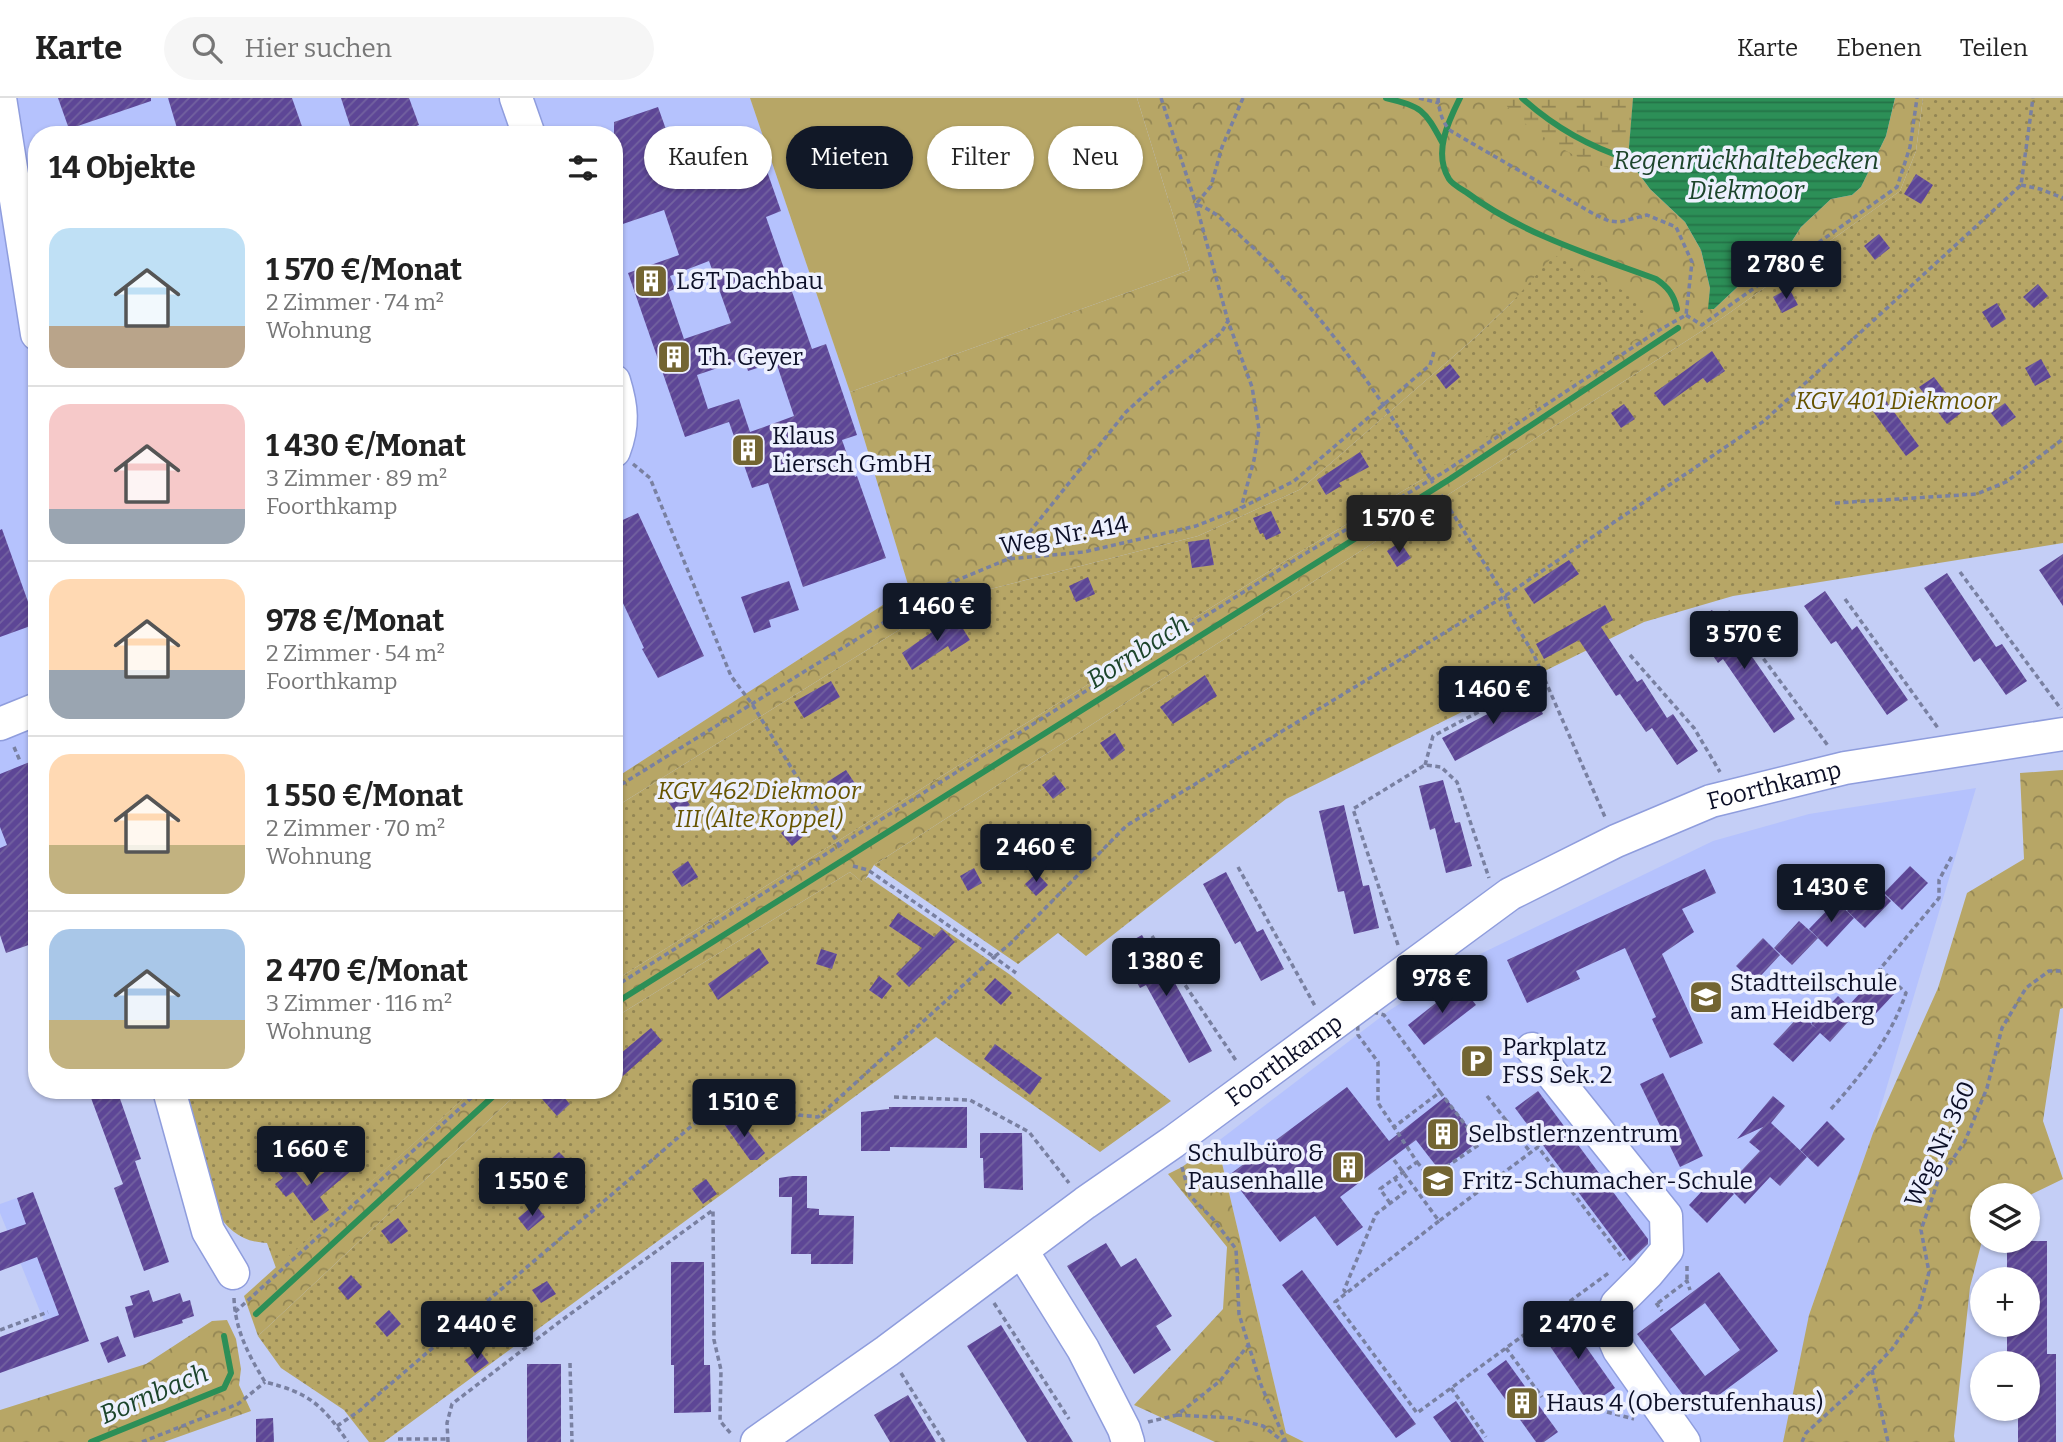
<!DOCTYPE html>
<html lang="de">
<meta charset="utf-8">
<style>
body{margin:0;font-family:Bitter,serif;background:#f6f6f6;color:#222;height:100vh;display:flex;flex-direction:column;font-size:26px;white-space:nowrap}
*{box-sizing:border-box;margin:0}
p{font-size:23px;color:#767676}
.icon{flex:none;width:38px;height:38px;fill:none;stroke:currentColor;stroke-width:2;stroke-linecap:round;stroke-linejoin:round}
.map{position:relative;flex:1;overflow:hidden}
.side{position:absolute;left:28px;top:28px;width:595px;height:973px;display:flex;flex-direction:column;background:#fff;border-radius:28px;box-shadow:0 2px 5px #0004}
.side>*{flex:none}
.banner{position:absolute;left:644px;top:28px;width:665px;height:63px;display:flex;gap:14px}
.tools{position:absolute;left:1970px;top:1085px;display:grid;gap:14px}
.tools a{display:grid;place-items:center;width:70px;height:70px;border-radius:50%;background:#fff;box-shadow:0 2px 5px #0004;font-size:35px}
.price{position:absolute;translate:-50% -60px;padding:0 16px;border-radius:7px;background:#111827;color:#fff;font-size:23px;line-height:46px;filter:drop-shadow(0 2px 4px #0008)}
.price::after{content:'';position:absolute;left:50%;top:42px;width:21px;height:16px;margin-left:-10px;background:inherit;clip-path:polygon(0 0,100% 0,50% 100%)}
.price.on{background:#222;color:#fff}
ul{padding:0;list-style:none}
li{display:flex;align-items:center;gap:21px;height:175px;padding:0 21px}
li+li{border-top:2px solid #e0e0e0}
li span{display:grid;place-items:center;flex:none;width:196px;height:140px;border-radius:21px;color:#555}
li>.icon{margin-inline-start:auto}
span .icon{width:84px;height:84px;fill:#fffc;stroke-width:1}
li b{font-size:30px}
h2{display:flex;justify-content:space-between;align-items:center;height:84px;padding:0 21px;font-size:30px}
.chip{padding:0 24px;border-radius:32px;background:#fff;box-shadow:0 2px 5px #0004;font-size:24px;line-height:63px}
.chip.on{background:#111827;color:#fff}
header{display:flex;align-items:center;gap:42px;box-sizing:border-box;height:98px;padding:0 35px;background:#fff;border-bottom:2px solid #e0e0e0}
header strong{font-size:33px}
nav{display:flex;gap:38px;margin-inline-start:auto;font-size:24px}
.search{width:490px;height:63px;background:#f6f6f6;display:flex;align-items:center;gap:18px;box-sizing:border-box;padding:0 24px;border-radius:38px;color:#767676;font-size:26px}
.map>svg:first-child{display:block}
</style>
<header>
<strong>Karte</strong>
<div class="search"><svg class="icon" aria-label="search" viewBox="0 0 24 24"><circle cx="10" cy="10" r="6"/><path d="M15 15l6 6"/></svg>Hier suchen</div>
<nav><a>Karte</a><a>Ebenen</a><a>Teilen</a></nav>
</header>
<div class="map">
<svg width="2063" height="1344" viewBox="0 0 2063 1344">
<defs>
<pattern id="forest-crowns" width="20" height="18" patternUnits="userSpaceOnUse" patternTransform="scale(1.75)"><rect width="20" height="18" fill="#b7a666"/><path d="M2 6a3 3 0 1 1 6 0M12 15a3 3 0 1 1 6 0" fill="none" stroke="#938654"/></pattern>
<pattern id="wetland-marsh" width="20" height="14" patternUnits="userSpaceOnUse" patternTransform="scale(1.75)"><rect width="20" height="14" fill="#b7a666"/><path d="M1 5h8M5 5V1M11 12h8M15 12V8" fill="none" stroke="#938654"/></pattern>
<pattern id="garden-dots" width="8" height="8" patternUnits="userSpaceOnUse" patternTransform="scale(1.75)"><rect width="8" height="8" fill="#b7a666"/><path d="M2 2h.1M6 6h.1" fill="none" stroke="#938654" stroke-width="1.8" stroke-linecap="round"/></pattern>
<pattern id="water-rules" width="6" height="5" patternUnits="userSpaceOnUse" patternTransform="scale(1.75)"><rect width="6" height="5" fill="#2c8f57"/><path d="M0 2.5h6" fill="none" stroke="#247348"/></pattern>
<pattern id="building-hatch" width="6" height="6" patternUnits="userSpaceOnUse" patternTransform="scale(1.75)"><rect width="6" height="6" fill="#5d4696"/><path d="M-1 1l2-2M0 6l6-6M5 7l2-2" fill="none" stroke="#7362a0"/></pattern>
</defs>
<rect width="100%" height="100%" fill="#c4cef6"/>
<!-- built -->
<g fill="#b5c2fd">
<polygon points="0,0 750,0 850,294 909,490 614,681 614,37 37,37 37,805 0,819"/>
<polygon points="1976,690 1873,1035 1809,1217 1788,1344 1304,1344 1286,1335 1217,1044 1390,912 1468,862 1713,743 1809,716"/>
<polygon points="17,1100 73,1249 57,1255 0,1115 0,1106"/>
</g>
<!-- grass -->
<polygon fill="#b7a666" points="750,0 1137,0 1190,172 850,294"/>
<!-- forest -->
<g fill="url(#forest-crowns)">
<polygon points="1137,0 1633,0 1628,61 1650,91 1685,124 1701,152 1710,190 1709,210 1714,211 1765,163 1785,154 1801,129 1831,101 1852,97 1861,89 1886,38 1895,0 1923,0 1916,53 1900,93 1725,218 874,767 863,785 850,774 614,920 614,883 1295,457 1423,381 1514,202 1478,237 1301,391 1198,438 947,502 614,710 614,681 909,490 850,294 1190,172"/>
<polygon points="2063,672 2063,910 2060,911 2043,1023 2063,1081 2028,1098 1983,1097 1983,1139 1970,1189 1954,1338 1955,1344 1783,1344 1809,1217 1873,1035 1938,890 1967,795 2024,761 2020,675"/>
<polygon points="473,992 521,992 258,1238 244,1198"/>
<polygon points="1217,1044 1286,1335 1304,1344 1215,1344 1134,1307 1223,1211 1227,1149 1168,1076 1182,1069"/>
<polygon points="227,1222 236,1241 241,1271 239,1287 251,1313 164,1344 0,1344 0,1312 146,1266 212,1223"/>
</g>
<!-- wetland -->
<path fill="url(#wetland-marsh)" d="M1499 0H1633L1628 61 1631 66C1608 83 1547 43 1527 27 1517 19 1508 9 1499 0Z"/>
<!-- garden -->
<g fill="url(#garden-dots)">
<polygon points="1923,0 2063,0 2063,445 1733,498 1644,524 1286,701 1086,858 1058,835 1018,866 874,767 1725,218 1900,93 1916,53"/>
<polygon points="1554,157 1645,204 1648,233 1423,381 1295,457 614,883 614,710 947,502 1198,438 1301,391 1478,237 1514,202"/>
<polygon points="850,774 862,784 868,779 1009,876 1171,1003 1100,1054 936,939 384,1344 369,1344 344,1312 281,1270 258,1238 521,992 614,992 614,920"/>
<path d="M183 992H473L276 1170 267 1145C242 1144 229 1133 215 1112Z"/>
</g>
<!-- water -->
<polygon fill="url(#water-rules)" points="1633,0 1895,0 1886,38 1861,89 1852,97 1831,101 1801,129 1785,154 1765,163 1714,211 1708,211 1710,190 1701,152 1685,124 1650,91 1628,61"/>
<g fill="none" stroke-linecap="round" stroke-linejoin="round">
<!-- stream -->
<g stroke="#2c8f57" stroke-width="6">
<path d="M1386 0C1422 9 1424 11 1442 44"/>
<path d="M1460 0C1448 24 1433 55 1449 81 1452 86 1461 91 1466 94 1522 136 1591 157 1656 181 1668 189 1674 197 1677 211"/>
<path d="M1522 0C1554 29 1587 48 1628 61"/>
<polyline points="614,906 1450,381 1678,230"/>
<polyline points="256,1216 500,992"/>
<polyline points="91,1344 224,1290 231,1275 224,1238"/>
</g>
</g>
<!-- building -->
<g fill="url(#building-hatch)" fill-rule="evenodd">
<polygon points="58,0 151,0 151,3 69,31"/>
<polygon points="168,0 292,0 305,37 179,37"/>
<polygon points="341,0 409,0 419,27 392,37 353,37"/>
<path d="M658 9 678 65 755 39 781 113 766 119 812 251 826 246 857 337 842 342 855 379 857 378 886 460 803 489 768 385 752 390 729 324 685 339 628 175 679 157 664 112 614 129V24ZM709 163 731 225 684 241 668 194 675 191 670 178ZM744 261 748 273 776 264 794 318 750 334 739 301 708 311 697 277Z"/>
<polygon points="1916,76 1933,87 1921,106 1904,96"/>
<polygon points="1879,136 1890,150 1875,162 1864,148"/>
<polygon points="2038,186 2048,198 2034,210 2023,199"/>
<polygon points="1789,190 1798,207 1782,215 1773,199"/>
<polygon points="1997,205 2006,221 1992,230 1982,214"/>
<polygon points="1712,253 1725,273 1707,285 1703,280 1664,308 1654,295"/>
<polygon points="2041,261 2051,279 2035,288 2025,270"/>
<polygon points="1450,266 1460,279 1446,291 1436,277"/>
<polygon points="1934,279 1961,315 1947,326 1919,289"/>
<polygon points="1883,299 1919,348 1906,358 1869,308"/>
<polygon points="2005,305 2016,319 2002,329 1991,315"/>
<polygon points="1624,306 1635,321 1621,330 1611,315"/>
<polygon points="1360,354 1369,369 1339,385 1341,388 1326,397 1317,382"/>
<polygon points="1271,413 1281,435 1266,442 1263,435 1260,436 1253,420"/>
<polygon points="638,415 704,558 658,580 642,551 644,550 614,486 614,426"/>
<polygon points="2,431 36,526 0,539 0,432"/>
<polygon points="1209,441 1214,467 1192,470 1188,444"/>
<polygon points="1400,444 1411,460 1397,469 1387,453"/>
<polygon points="2063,456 2063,508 2039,472"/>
<polygon points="1569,462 1579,476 1534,506 1524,491"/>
<polygon points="1947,475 1996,549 2002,546 2027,583 2006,597 1980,560 1974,564 1924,490"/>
<polygon points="1088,479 1095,496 1076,504 1069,488"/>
<polygon points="789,483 799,512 769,522 771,529 754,535 741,499"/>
<polygon points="1825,493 1852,532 1857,528 1908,602 1887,617 1836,543 1831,546 1804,508"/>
<polygon points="1605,507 1613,522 1601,529 1637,584 1642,581 1667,620 1673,616 1698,653 1677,667 1652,630 1646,634 1620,596 1616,598 1579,542 1544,561 1536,546"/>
<polygon points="1712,512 1738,550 1744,547 1795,621 1774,635 1723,561 1718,565 1691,526"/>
<polygon points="955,518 970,542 951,554 948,548 912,572 902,555"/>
<polygon points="1205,577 1217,598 1173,626 1160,609"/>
<polygon points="831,583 840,599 804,620 794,604"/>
<polygon points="1531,593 1543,616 1455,663 1442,640"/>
<polygon points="1115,635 1125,652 1112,662 1100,645"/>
<polygon points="37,661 37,844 6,855 0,837 0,750 7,747 0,729 0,676"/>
<polygon points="846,672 856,687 838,700 827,684"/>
<polygon points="1055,677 1066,691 1053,701 1042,687"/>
<polygon points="1443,682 1455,725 1460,724 1472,768 1446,775 1435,730 1430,732 1419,688"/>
<polygon points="679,691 690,707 677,716 666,701"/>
<polygon points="1344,707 1363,788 1369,787 1379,830 1354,836 1344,793 1338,794 1319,713"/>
<polygon points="796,723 807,735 792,748 781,735"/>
<polygon points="688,763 698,779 682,789 672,774"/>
<polygon points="1910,768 1928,785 1902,812 1884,795"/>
<polygon points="974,770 982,785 968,793 960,778"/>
<polygon points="1705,771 1716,795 1682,811 1694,834 1662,856 1703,945 1670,960 1652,921 1656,919 1625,850 1576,873 1580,881 1527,905 1507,862"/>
<polygon points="1226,774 1257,834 1263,831 1284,871 1261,883 1240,843 1235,846 1203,786"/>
<polygon points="1037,775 1048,787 1036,798 1025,786"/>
<polygon points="1873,786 1891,803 1865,830 1847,813"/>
<polygon points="1836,803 1854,820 1827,849 1809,831"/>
<polygon points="898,815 934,839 942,831 955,844 909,889 896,876 922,850 889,828"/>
<polygon points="1799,823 1818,840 1792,867 1774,850"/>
<polygon points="1142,837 1164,877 1169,874 1212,953 1189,965 1146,887 1140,890 1118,850"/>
<polygon points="1763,840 1780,857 1754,885 1736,868"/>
<polygon points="759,850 769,865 718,902 708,886"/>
<polygon points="821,851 837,856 832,871 816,866"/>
<polygon points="879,878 892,888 882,901 869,892"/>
<polygon points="1876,878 1894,896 1867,925 1849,907"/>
<polygon points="995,880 1012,895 1001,907 984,892"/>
<polygon points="1460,886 1476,907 1424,947 1408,927"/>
<polygon points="1838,898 1856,915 1830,944 1820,935 1793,964 1773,946 1801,916 1817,931 1811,926"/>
<polygon points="651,930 662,943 614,986 614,961"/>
<polygon points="995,946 1042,980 1030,997 984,961"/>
<polygon points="1663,975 1703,1058 1680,1069 1640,986"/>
<polygon points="1347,989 1389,1043 1445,999 1479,1043 1440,1073 1416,1042 1340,1099 1363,1129 1337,1148 1315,1118 1280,1144 1229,1077"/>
<polygon points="88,992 117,992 141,1061 135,1063 169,1164 144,1173 114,1090 123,1086"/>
<polygon points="551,992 557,992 570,1006 557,1018 542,1001"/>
<polygon points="1538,993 1648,1141 1648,1146 1630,1163 1515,1010"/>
<polygon points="1773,998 1785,1008 1771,1025 1807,1059 1780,1088 1770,1079 1745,1106 1727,1088 1760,1053 1749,1044 1763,1029 1737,1041"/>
<polygon points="889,1009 967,1009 967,1050 890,1049 890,1053 861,1053 861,1014 889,1011"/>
<polygon points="736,1017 765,1055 757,1062 750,1062 724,1026"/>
<polygon points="1827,1023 1845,1041 1818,1069 1800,1052"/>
<polygon points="980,1035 1022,1035 1023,1092 984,1090 983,1060 980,1060"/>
<polygon points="559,1054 571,1066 553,1082 542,1069"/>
<polygon points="285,1060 307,1088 342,1060 352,1072 320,1099 329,1112 314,1123 293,1094 286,1099 275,1086 283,1080 274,1069"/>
<polygon points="792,1078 807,1078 807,1110 819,1111 819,1117 854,1118 853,1166 811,1166 811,1156 791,1156 792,1099 779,1099 779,1080"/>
<polygon points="1716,1078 1734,1096 1707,1125 1689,1107"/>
<polygon points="706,1081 717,1096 703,1106 692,1091"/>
<polygon points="33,1094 89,1243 0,1275 0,1239 59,1217 37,1159 0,1173 0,1135 26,1126 17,1100"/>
<polygon points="535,1106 545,1119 528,1133 518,1120"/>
<polygon points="398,1120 408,1133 391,1146 381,1133"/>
<polygon points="2007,1143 2047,1143 2047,1256 2056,1256 2056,1344 2018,1344 2018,1311 2028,1311 2028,1265 2018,1265 2018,1256 2007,1256 2007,1227 2028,1227 2028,1181 2007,1181"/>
<polygon points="1106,1145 1121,1169 1136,1160 1172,1218 1156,1228 1171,1252 1134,1276 1067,1168"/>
<polygon points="671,1164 704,1164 704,1267 710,1267 711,1314 674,1315 674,1267 671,1267"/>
<polygon points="1302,1172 1416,1326 1396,1340 1282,1187"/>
<path d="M1719 1174 1778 1253 1696 1314 1637 1236ZM1705 1205 1740 1252 1705 1278 1670 1231Z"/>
<polygon points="351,1177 362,1189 348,1202 338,1190"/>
<polygon points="547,1183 556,1196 541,1205 532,1192"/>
<polygon points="149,1192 153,1204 180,1195 183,1204 190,1202 194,1218 182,1222 183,1225 134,1240 125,1209 133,1207 130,1198"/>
<polygon points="389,1212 401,1226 387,1239 375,1225"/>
<polygon points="1565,1219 1615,1290 1590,1307 1541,1235"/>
<polygon points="1001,1227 1051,1308 1073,1344 1027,1344 967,1248"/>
<polygon points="118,1238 126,1258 108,1265 100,1245"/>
<polygon points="479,1252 489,1265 475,1275 465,1262"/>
<polygon points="1506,1262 1558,1334 1544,1344 1536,1344 1487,1276"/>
<rect x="527" y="1266" width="34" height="78"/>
<polygon points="908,1297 936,1344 890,1344 874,1317"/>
<polygon points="1456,1303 1484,1344 1451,1344 1433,1319"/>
<polygon points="273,1320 274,1344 256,1344 256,1321"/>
</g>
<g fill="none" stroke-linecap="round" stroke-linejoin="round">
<!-- minor casing -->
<g stroke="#8f9ddd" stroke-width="35">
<g id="minor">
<polyline points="0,0 37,236"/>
<polyline points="516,0 529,37"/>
<path d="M614 283C622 309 624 327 614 353"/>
<polyline points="0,626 37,611"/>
<polyline points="1532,951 1666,1118 1667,1152 1647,1176 1617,1206 1609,1229 1619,1252 1684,1344"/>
<polyline points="169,992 208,1133 233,1175"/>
<polyline points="1022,1153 1083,1251 1124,1331 1128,1344"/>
<path id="s1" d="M757 1344 887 1253 1085 1105 1173 1044 1510 796 1616 743 1711 703 1845 670 2063 636"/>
</g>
</g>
<!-- path -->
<g stroke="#7980a1" stroke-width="3.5" stroke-dasharray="5 3.5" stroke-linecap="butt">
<polyline points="1161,0 1196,106 1228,223 1252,289 1259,331 1254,362 1241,410"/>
<path d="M1243 0 1222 49 1211 88 1196 106C1217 113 1231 130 1247 144 1322 213 1380 297 1433 385"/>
<polyline points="1419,0 1439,5"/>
<path d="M1438 0C1439 12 1442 25 1451 33L1592 115 1609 123 1620 124 1647 117 1676 129 1692 164 1686 217"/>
<polyline points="2021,87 2040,91 2063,100"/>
<polyline points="1686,217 1702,227 1897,89 1910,49 1917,0"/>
<polyline points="633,366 650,380 731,578 752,606 842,752"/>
<polyline points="1441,397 1505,498 1511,518 1534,557 1605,719"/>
<polyline points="1835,405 1977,396 2006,384 2063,341"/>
<polyline points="1008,461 1126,314 1161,282 1221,235 1228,223"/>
<polyline points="1960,474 2061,611"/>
<polyline points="1845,501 1938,630"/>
<polyline points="1728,513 1829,649"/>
<polyline points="1630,557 1694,630 1720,674"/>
<polyline points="14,649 20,663"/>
<polyline points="1425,667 1433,638 1526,589"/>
<polyline points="614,691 943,488 1008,461 1084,454 1196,428 1241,410 1294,383 1430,267 1434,254"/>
<polyline points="853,768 868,772 994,859 1010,846 1126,728 1505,498 1764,323 2021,87 2033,0"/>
<polyline points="1238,769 1315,908"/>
<polyline points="1152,838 1237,964"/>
<polyline points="1398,847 1353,711 1425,667 1441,669 1457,684 1489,780"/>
<polyline points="614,889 1301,458 1444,374 1656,234 1686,217"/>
<polygon points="1357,909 1384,917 1440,994 1394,1029 1378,1005 1378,964 1358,937"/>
<polyline points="1487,998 1505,1021"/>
<polyline points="894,999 970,1002 1029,1034 1069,1085"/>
<path d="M1831 1011C1863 975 1890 941 1906 895L1880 871 1939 800V782L1952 758"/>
<polyline points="1479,1043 1505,1021 1531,1055"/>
<polyline points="1394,1062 1439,1123 1538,1049 1624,1162"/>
<polyline points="1417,1064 1432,1082 1440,1073 1480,1046 1440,994"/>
<polyline points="1182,1069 1190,1098 1213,1121 1236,1151 1239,1216 1261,1287 1286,1344"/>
<polyline points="1390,1105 1380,1091 1417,1064 1394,1029"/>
<polyline points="1439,1123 1335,1204 1417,1315 1610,1174"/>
<polyline points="1687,1168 1687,1183"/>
<polyline points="1346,1195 1344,1192 1376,1116 1405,1094 1395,1081"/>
<path d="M234 1200C235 1232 249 1258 265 1284 310 1295 322 1307 348 1344"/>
<polyline points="994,1205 1069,1321"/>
<polyline points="1656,1205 1662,1213"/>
<polyline points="1658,1205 1687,1183 1690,1192"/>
<polyline points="1563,1208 1584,1238"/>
<polyline points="235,1214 480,992"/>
<polyline points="0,1232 48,1214"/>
<polyline points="1506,1250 1542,1299"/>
<polyline points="570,1265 572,1344"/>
<polyline points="1872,1272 1888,1344"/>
<polyline points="901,1275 944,1344"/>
<polyline points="1451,1290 1486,1339"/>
<polyline points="1607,1314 1634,1321"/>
<polyline points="1177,1317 1232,1320 1263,1328 1284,1344"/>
<polyline points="1148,1324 1177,1317 1220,1283 1249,1246"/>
<polyline points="337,1328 359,1313 736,990 756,987 799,1017 818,1019 994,859 1016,875"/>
<polyline points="398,1341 448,1341"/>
<polyline points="142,1344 238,1306 265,1284"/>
<polyline points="448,1344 447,1325 452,1306 558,1225 713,1112 714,1242 721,1272 720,1323 732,1337"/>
<polyline points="1802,1344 1806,1335 1851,1294 1892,1251 1919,1212 1929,1174 1921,1132 1938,1083 1965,1043 1987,990 2002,930 2026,890 2049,873 2063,873"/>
</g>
<!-- minor -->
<use href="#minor" stroke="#fff" stroke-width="32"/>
</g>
<!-- icons -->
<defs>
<g id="building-square" transform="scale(1.75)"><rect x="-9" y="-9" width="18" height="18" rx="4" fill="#736532" stroke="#edf0fe"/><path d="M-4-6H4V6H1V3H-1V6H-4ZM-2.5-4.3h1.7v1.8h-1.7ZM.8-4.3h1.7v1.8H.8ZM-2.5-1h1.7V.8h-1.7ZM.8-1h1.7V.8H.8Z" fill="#fff"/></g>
<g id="school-square" transform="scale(1.75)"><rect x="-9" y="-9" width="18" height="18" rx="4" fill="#736532" stroke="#edf0fe"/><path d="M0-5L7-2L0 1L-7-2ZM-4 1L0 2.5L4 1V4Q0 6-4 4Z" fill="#fff"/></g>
<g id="parking-square" transform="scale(1.75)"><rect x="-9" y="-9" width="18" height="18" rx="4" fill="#736532" stroke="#edf0fe"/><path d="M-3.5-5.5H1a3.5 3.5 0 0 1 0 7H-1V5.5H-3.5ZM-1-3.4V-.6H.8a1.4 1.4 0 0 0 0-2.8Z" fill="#fff"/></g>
</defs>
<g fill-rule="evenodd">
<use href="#building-square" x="651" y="183"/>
<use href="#building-square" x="674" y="259"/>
<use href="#building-square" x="748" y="352"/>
<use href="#school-square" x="1706" y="899"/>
<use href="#parking-square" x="1477" y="963"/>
<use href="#building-square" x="1443" y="1036"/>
<use href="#building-square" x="1348" y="1069"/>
<use href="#school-square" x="1438" y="1083"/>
<use href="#building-square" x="1522" y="1305"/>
</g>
<g text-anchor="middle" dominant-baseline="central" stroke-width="7" stroke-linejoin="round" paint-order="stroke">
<!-- poi labels -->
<g font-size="24" fill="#0c0f27" stroke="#edf0fe" text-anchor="start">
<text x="676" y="183">L&amp;T Dachbau</text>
<text x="698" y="259">Th. Geyer</text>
<text x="772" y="338">Klaus<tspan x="772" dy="28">Liersch GmbH</tspan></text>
<text x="1730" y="885">Stadtteilschule<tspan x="1730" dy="28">am Heidberg</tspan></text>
<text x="1502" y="949">Parkplatz<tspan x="1502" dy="28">FSS Sek. 2</tspan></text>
<text x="1468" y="1036">Selbstlernzentrum</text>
<text x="1324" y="1055" text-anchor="end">Schulbüro &amp;<tspan x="1324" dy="28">Pausenhalle</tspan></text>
<text x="1462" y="1083">Fritz-Schumacher-Schule</text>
<text x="1546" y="1305">Haus 4 (Oberstufenhaus)</text>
</g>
<!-- park labels -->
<g font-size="24" font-style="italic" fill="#665400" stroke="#edf0fe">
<text x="1896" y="303">KGV 401 Diekmoor</text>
<text x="759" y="693">KGV 462 Diekmoor<tspan x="759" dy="28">III (Alte Koppel)</tspan></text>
</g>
<!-- street labels -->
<g font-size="24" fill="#0c0f27" stroke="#edf0fe">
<text transform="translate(1064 437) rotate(-10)">Weg Nr. 414</text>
<text stroke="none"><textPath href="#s1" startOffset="1218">Foorthkamp</textPath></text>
<text stroke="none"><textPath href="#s1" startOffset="651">Foorthkamp</textPath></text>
<text transform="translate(1940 1046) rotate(-65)">Weg Nr. 360</text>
</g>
<!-- water labels -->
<g font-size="26" font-style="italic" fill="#1d452c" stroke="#edf0fe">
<text x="1746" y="62">Regenrückhaltebecken<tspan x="1746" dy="30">Diekmoor</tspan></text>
<text transform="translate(1138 554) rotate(-32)">Bornbach</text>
<text transform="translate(154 1296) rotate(-23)">Bornbach</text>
</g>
</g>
</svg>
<div class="tools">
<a><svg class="icon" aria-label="layers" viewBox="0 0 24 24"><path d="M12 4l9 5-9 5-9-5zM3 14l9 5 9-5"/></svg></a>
<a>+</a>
<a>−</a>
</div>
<b class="price" style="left:1786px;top:203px">2 780 €</b>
<b class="price on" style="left:1399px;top:457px">1 570 €</b>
<b class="price" style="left:937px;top:545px">1 460 €</b>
<b class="price" style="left:1744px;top:573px">3 570 €</b>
<b class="price" style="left:1493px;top:628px">1 460 €</b>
<b class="price" style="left:1036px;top:786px">2 460 €</b>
<b class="price" style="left:1831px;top:826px">1 430 €</b>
<b class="price" style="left:1166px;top:900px">1 380 €</b>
<b class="price" style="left:1442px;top:917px">978 €</b>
<b class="price" style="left:744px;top:1041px">1 510 €</b>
<b class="price" style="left:311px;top:1088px">1 660 €</b>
<b class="price" style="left:532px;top:1120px">1 550 €</b>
<b class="price" style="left:477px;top:1263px">2 440 €</b>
<b class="price" style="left:1578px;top:1263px">2 470 €</b>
<div class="banner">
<a class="chip">Kaufen</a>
<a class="chip on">Mieten</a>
<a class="chip">Filter</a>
<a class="chip">Neu</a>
</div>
<section class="side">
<h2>14 Objekte<svg class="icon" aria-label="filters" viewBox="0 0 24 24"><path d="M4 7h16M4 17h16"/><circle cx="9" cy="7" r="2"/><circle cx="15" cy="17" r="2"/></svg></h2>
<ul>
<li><span style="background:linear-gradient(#bfe0f5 70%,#b9a48a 0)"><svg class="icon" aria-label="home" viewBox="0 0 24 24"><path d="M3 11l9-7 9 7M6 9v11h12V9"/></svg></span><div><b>1 570 €/Monat</b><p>2 Zimmer · 74 m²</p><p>Wohnung</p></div></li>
<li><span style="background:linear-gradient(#f6c9c9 75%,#9aa5b1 0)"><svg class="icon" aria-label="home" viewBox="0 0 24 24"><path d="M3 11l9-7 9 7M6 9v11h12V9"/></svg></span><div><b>1 430 €/Monat</b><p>3 Zimmer · 89 m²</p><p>Foorthkamp</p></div></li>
<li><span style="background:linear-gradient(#ffd9b3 65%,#9aa5b1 0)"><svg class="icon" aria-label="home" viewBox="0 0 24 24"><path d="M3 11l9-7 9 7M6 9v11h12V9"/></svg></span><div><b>978 €/Monat</b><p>2 Zimmer · 54 m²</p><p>Foorthkamp</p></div></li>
<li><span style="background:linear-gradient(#ffd9b3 65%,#c2b280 0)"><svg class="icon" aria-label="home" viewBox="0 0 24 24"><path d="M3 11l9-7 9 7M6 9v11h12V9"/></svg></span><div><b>1 550 €/Monat</b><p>2 Zimmer · 70 m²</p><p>Wohnung</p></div></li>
<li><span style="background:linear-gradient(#a9c7e8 65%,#c2b280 0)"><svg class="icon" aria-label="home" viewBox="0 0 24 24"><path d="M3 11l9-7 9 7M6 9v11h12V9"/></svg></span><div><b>2 470 €/Monat</b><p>3 Zimmer · 116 m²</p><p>Wohnung</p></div></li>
</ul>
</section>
</div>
